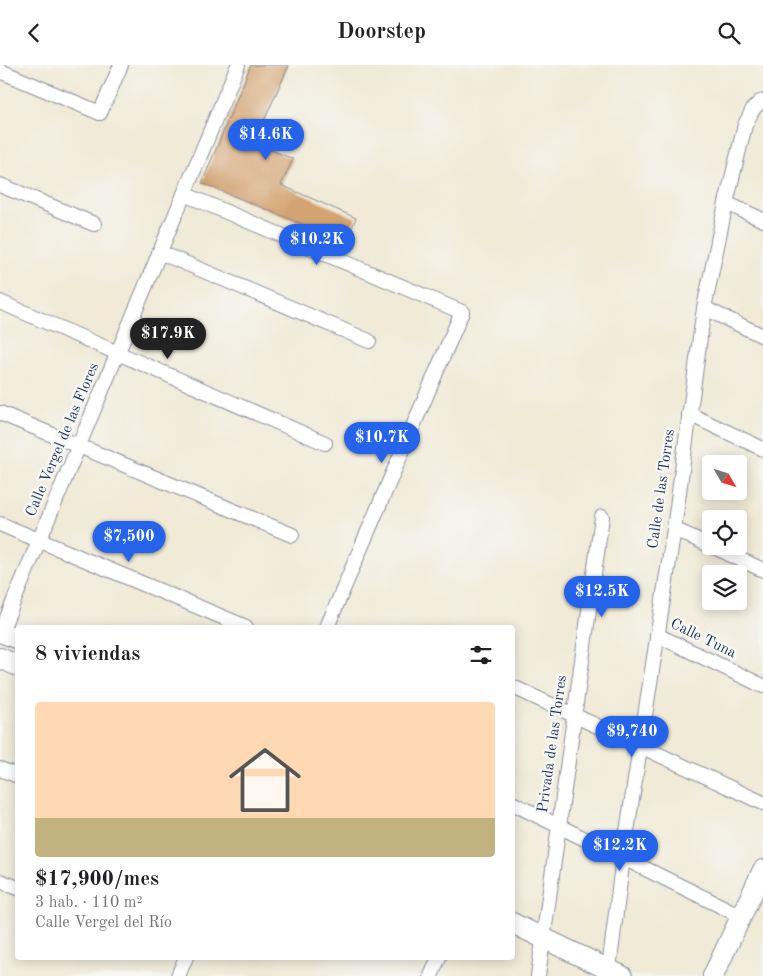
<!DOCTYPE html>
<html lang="es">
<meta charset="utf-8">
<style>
body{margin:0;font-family:"Old Standard TT",serif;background:#f2f2f2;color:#202124;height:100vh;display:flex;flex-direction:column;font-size:19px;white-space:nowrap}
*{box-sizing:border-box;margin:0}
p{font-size:16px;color:#757577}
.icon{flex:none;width:28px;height:28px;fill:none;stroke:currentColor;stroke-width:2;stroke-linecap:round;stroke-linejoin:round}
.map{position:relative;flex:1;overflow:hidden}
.side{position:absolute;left:15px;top:560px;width:500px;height:335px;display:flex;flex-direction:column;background:#fff;border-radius:5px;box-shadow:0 2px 12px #0003}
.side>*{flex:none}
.needle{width:32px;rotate:129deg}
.tools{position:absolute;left:702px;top:390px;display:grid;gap:10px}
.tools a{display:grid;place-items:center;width:45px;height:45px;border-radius:5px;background:#fff;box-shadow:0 2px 12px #0003;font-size:25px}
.price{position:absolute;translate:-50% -42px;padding:0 11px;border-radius:18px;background:#2563eb;color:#fff;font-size:16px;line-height:32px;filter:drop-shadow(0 1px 2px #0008)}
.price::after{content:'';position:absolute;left:50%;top:30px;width:15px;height:11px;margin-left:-8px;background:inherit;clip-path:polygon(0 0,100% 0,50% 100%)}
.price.current{background:#222;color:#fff}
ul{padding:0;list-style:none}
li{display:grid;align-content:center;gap:10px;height:265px;padding:0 20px}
li span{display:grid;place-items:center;height:155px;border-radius:5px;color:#555}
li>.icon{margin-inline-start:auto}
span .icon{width:90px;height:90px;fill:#fffc;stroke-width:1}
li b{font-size:21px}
h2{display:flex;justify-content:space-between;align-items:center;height:60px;padding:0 20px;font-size:21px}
header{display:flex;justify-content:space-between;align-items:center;height:65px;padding:0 20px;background:#fff;font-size:22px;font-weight:700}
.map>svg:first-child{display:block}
</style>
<header><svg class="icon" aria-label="back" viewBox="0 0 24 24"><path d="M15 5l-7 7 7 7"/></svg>Doorstep<svg class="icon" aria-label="search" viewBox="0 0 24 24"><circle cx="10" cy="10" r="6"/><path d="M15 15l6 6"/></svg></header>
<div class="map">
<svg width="763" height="911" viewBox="0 0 763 911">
<rect width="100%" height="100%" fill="#f6f6f2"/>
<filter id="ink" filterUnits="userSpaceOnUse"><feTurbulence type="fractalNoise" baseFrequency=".02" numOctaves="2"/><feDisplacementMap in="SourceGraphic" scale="10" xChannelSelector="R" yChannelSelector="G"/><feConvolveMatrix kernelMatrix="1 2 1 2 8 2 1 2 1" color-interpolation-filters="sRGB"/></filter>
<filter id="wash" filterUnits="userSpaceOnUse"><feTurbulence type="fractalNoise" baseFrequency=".0096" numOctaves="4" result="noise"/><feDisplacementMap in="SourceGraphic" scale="20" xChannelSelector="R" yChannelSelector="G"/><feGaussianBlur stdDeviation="1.12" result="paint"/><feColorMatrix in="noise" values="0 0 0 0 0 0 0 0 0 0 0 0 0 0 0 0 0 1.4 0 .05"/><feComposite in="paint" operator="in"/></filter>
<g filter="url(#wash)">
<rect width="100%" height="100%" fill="#f0ead6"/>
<g id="blocks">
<!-- building -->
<polygon fill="#d3a371" points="251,0 289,0 254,78 293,94 281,120 356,153 346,177 202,118"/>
</g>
</g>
<g filter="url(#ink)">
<use href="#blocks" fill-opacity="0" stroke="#868c9a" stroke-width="1"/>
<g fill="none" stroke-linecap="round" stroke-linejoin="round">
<!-- street casing -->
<g stroke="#868c9a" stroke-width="16">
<g id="street">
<polyline points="0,6 100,48 121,0"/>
<polyline points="0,120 94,159"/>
<polyline points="184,129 462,247 327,562"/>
<polyline points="726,138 763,155"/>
<polyline points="159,187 369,276"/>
<polyline points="0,237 325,378"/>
<polyline points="704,243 763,271"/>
<polyline points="0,348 292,470"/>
<polyline points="689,349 763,384"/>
<polyline points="0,459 246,562"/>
<polyline points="674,464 711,481"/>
<polyline points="712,481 763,505"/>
<polyline points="0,569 238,0"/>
<polyline points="657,570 763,621"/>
<polyline points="513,622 763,738"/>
<polyline points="0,704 18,711"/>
<polyline points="512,738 741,851"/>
<polyline points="0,816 18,823"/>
<polyline points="178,911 186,892"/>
<polyline points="431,911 439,892"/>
<polyline points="538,911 602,452"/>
<polyline points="608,911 623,792 674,464 704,243 726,138 745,60 753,44 760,37 763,36"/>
</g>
</g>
<!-- secondary casing -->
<g stroke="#868c9a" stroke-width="22">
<g id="secondary">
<polyline points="0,567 18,574"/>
<polyline points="0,593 18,601"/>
<polyline points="512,858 622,911"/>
<polyline points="713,911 763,805"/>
</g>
</g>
<!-- street -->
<use href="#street" stroke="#fff" stroke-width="14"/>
<!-- secondary -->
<use href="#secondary" stroke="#fff" stroke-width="20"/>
</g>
</g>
<g text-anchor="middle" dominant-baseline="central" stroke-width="5" stroke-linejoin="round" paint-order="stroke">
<!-- street labels -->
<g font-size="15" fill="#1b2f5e" stroke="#f6f6f2">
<text transform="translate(63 375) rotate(-67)">Calle Vergel de las Flores</text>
<text transform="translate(662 424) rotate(-82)">Calle de las Torres</text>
<text transform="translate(703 574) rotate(26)">Calle Tuna</text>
<text transform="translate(553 679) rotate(-82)">Privada de las Torres</text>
</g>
</g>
</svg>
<div class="tools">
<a><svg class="needle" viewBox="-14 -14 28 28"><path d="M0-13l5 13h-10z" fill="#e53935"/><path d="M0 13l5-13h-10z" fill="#757577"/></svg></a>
<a><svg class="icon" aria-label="locate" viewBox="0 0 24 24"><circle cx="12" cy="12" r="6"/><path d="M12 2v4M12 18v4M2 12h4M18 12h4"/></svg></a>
<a><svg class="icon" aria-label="layers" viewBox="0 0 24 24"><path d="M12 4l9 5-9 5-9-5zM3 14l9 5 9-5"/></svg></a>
</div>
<b class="price" style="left:266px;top:96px">$14.6K</b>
<b class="price" style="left:317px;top:201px">$10.2K</b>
<b class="price current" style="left:168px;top:295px">$17.9K</b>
<b class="price" style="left:382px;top:399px">$10.7K</b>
<b class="price" style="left:129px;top:498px">$7,500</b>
<b class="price" style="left:602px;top:553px">$12.5K</b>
<b class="price" style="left:632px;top:693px">$9,740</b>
<b class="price" style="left:620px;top:807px">$12.2K</b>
<section class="side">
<h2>8 viviendas<svg class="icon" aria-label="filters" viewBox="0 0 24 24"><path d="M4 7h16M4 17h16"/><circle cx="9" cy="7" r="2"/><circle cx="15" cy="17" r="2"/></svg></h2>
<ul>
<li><span style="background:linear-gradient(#ffd9b3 75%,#c2b280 0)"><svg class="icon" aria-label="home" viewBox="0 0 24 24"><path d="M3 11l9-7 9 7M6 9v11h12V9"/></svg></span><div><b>$17,900/mes</b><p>3 hab. · 110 m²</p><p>Calle Vergel del Río</p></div></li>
</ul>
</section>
</div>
